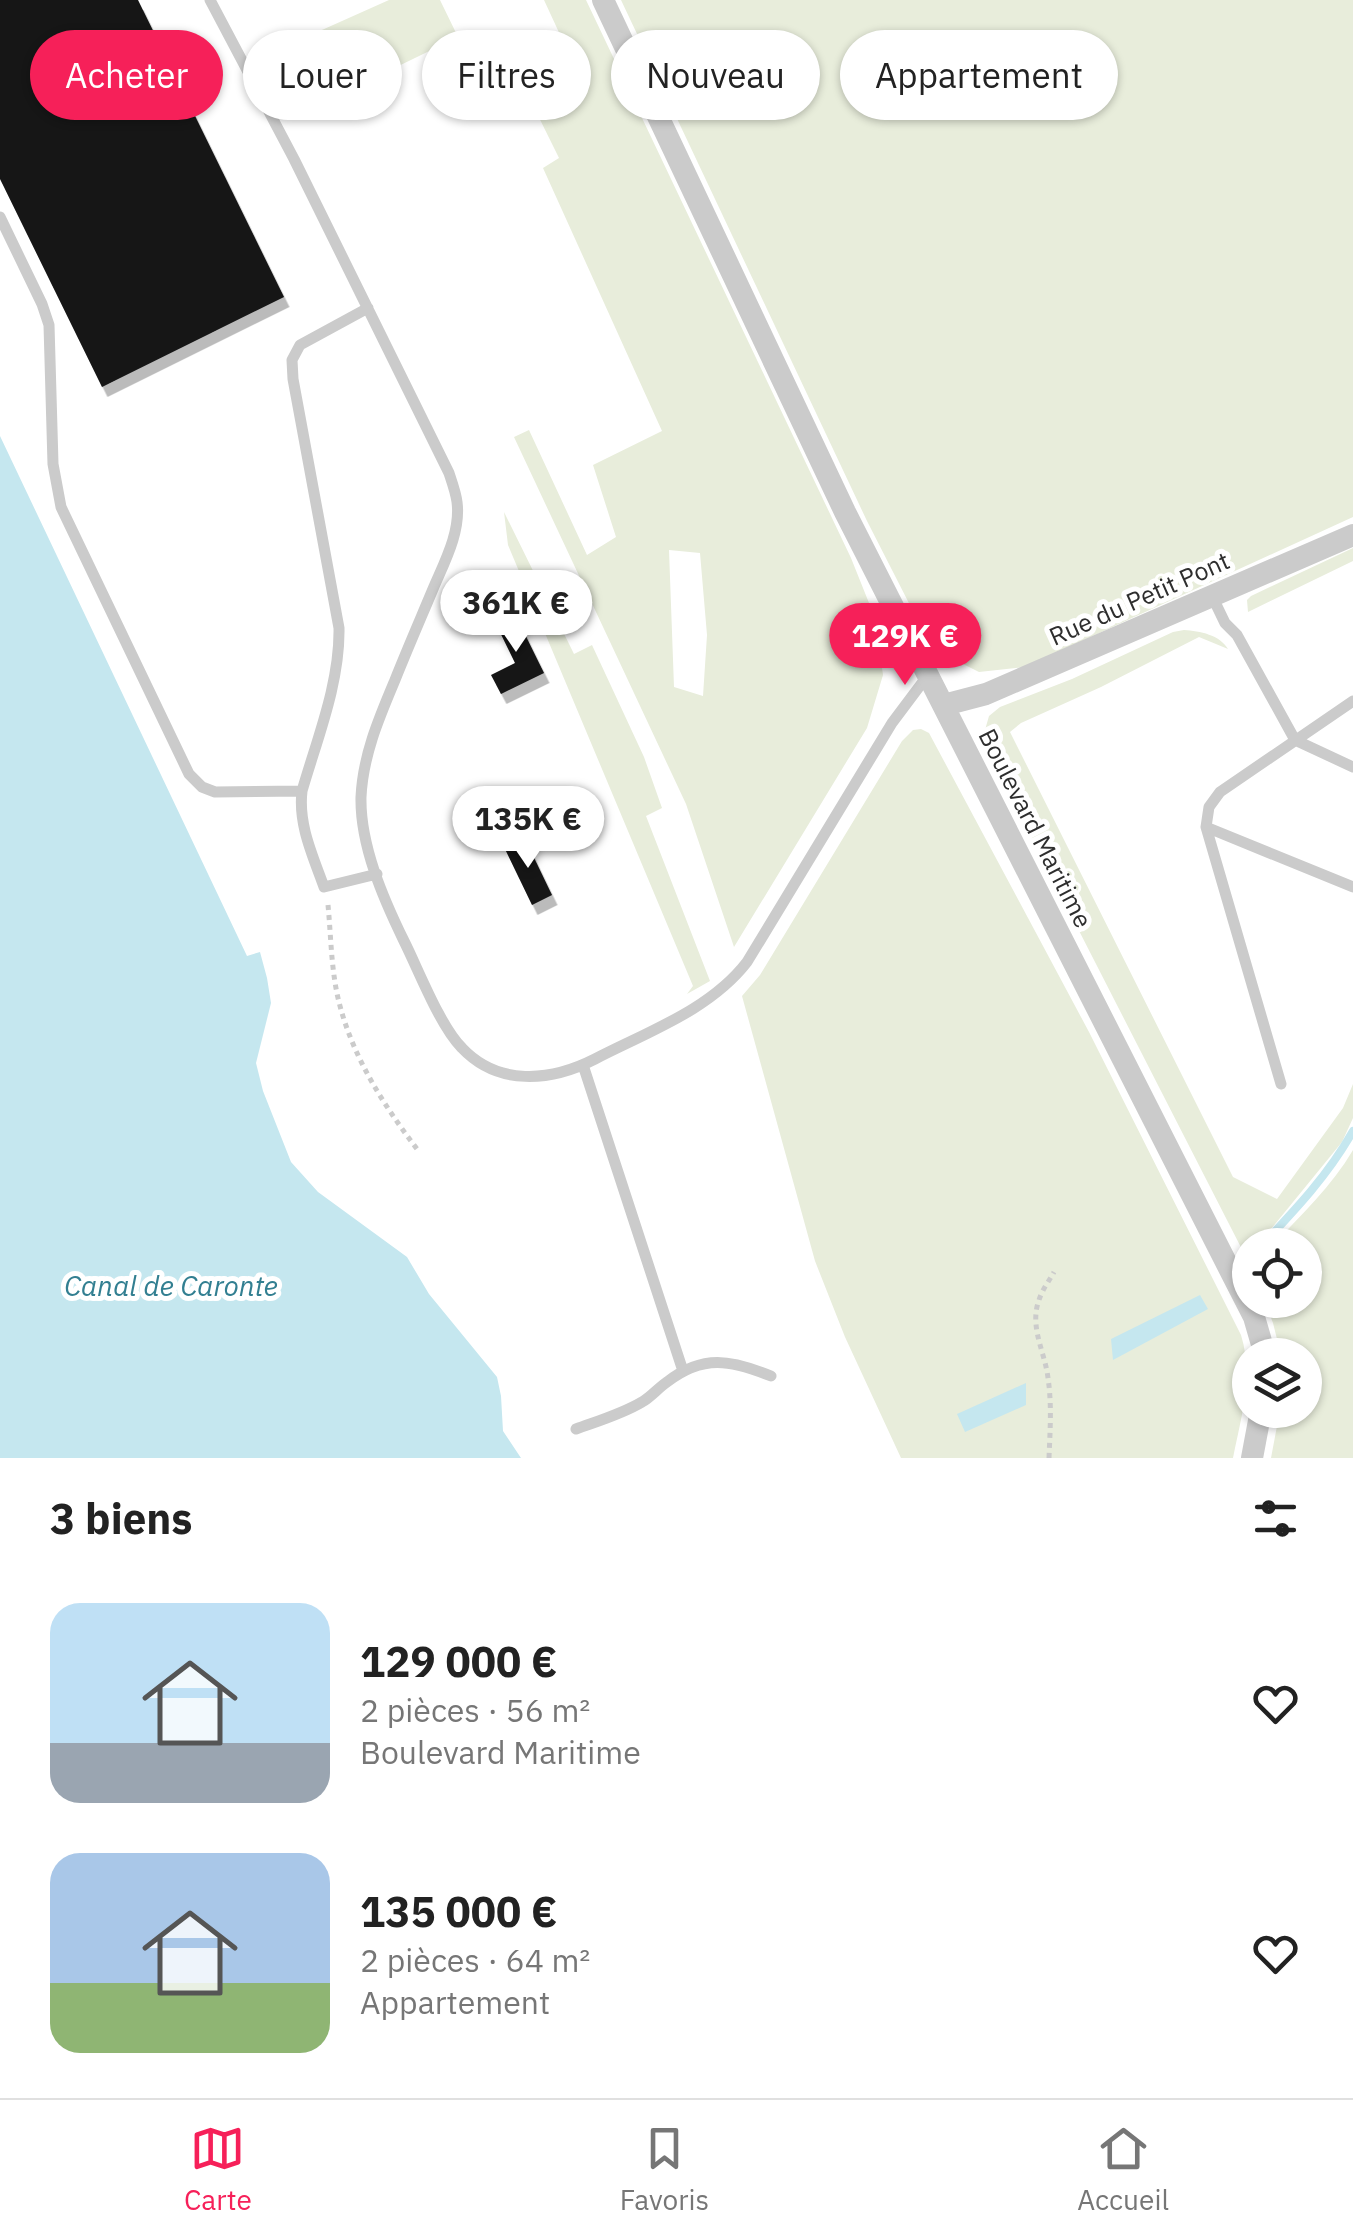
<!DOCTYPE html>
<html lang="fr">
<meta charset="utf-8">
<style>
body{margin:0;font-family:"IBM Plex Sans",sans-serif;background:#f2f2f2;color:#222;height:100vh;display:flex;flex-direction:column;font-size:38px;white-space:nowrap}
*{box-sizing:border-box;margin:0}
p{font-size:32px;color:#767676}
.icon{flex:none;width:55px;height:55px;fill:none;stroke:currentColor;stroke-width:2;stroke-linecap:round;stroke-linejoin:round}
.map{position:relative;height:1458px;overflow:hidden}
.drawer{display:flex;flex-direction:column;background:#fff;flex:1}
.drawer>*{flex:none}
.guide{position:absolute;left:30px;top:30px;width:1295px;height:90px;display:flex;gap:20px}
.buttons{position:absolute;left:1232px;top:1228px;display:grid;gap:20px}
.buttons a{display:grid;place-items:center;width:90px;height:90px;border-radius:50%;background:#fff;box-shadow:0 2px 8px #0004;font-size:50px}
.price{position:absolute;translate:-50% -85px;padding:0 22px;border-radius:35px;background:#fff;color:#222;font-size:32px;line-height:65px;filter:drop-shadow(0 2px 5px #0008)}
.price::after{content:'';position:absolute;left:50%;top:60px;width:30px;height:22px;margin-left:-15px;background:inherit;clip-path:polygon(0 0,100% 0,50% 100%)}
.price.current{background:#f62059;color:#fff}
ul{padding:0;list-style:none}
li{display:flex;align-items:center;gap:30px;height:250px;padding:0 50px}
li span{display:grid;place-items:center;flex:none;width:280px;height:200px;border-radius:30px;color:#555}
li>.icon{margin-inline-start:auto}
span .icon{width:120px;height:120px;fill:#fffc;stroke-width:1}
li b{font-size:42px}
h2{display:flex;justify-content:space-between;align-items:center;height:120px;padding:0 50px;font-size:42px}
.chip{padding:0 35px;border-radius:45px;background:#fff;box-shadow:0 2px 8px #0004;font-size:35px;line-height:90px}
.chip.current{background:#f62059;color:#fff}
.menu{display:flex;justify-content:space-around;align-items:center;height:140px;border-top:2px solid #e0e0e0;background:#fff;font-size:28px;color:#767676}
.menu a{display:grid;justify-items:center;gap:5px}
.menu .current{color:#f62059}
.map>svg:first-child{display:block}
</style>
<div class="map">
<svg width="1353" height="1458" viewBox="0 0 1353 1458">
<defs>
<filter id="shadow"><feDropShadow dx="5.5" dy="10" stdDeviation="0" flood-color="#0004"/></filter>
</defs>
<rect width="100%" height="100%" fill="#fff"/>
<path fill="#e8eddb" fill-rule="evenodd" d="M389,0H440L458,37L333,98L304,38Z
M544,0H586L851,558L875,618L883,675L867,728L734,947L686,804L514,437L529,430L587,555L616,537L593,465L662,431L543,168L559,158L512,63L562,39ZM669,550L700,553L707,635L703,696L674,687Z
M621,0H1353V517L1025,667L979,672L957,661L934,641L916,617L867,521Z
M504,512L574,654L592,645L644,757L662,808L646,816L710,981L687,994L693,986L508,545Z
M1353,548V561L1248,612L1247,600L1251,596Z
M1184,630C1200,631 1220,635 1228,649L1199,637L1101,687L1021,723L1010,732L1233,1177L1277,1199L1343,1108L1353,1084V1118L1342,1142L1258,1245H1250V1265L985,747V730L989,716L1000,707L1072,679L1173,632Z
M921,729L929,733L1089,1032L1241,1335C1254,1377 1241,1417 1233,1458H901L845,1337L815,1261L742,996L760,975L902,741L913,730Z
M1353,1150V1458H1271L1280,1410H1305V1355H1281L1273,1323L1264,1300H1305V1245H1273C1301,1215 1332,1186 1353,1150Z"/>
<path fill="#c5e7ef" d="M0,436L247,956L260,952L267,978L271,1003L256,1063L263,1091L291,1162L318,1192L407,1257L429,1294L497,1377L501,1396L503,1431L521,1458H0Z
M1200,1295L1208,1309L1113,1360L1111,1339Z
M1026,1383V1405L965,1432L957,1414Z"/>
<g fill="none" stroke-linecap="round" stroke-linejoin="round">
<path stroke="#c5e7ef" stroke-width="8" d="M1262,1245C1296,1209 1329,1174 1353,1131"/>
</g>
<path fill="#151515" filter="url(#shadow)" d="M0,0H138L284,297L102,387L0,179Z
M513,610L544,673L501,694L491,675L515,663L494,620Z
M524,837L552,895L532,905L504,847Z"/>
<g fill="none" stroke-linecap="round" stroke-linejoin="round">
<path stroke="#cbcbcb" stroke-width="5" stroke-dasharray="5 5" stroke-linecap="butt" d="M328,905C331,936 331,967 338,998C351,1054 382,1103 417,1149
M1049,1458C1050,1431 1052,1405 1048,1378C1045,1352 1029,1327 1039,1300C1042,1290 1049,1281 1054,1272"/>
<path stroke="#cbcbcb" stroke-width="11" d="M210,0L294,159L449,473C452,482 456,493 457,502C461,532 444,563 433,589C420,620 407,650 395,680C379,718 363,755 361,797C360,845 383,898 404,941C419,971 440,1026 462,1048C498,1086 550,1082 595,1059C647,1032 710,1010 747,962L892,723L928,675
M0,217L42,304L49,325L53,464L61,507L189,774L202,787L215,792L302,791
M368,308L300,345L292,360L293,379L339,628C340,683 317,739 302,791C298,825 313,856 324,887L377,874
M1212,596L1225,623L1237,635L1295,740L1353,767
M1206,827L1353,887
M583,1065L683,1371
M1281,1084L1206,827L1209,807L1220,792L1353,701
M576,1429C598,1421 622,1414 642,1402C651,1397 658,1388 667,1382C703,1354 731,1360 771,1376"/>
<path stroke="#cbcbcb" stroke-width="22" d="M603,0L845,512L1232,1274L1254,1317L1265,1355
M944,705L986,694L1353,535
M1252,1458L1261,1410"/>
</g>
<g text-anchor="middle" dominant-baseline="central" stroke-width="10" stroke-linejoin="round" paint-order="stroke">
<g font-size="25" fill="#2e2e2e" stroke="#fff">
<text transform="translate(1139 598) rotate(-24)">Rue du Petit Pont</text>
<text transform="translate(1036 828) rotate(63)">Boulevard Maritime</text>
</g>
<g font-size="28" font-style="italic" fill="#327f91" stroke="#fff">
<text x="171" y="1285">Canal de Caronte</text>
</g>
</g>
</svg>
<div class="buttons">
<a><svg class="icon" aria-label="locate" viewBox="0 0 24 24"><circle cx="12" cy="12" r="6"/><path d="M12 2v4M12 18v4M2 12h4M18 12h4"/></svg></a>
<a><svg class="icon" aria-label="layers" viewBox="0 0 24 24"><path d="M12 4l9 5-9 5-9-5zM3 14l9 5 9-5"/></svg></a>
</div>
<b class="price" style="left:516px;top:655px">361K €</b>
<b class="price current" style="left:905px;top:688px">129K €</b>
<b class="price" style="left:528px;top:871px">135K €</b>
<div class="guide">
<a class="chip current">Acheter</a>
<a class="chip">Louer</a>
<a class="chip">Filtres</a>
<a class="chip">Nouveau</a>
<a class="chip">Appartement</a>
</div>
</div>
<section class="drawer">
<h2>3 biens<svg class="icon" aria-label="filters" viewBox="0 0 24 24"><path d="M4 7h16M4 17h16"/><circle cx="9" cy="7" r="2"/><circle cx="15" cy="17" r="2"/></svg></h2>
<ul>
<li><span style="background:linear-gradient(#bfe0f5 70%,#9aa5b1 0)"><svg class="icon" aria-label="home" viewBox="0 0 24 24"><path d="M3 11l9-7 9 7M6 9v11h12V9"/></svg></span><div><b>129 000 €</b><p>2 pièces · 56 m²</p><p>Boulevard Maritime</p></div><svg class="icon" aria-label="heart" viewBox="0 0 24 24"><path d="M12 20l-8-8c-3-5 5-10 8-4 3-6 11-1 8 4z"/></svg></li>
<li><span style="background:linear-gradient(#a9c7e8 65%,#8fb573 0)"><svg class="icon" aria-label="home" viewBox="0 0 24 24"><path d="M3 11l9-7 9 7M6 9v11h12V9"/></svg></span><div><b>135 000 €</b><p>2 pièces · 64 m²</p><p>Appartement</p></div><svg class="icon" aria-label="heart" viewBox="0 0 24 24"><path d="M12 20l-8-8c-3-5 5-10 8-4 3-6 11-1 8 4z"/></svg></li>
</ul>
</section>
<nav class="menu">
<a class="current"><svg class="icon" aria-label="map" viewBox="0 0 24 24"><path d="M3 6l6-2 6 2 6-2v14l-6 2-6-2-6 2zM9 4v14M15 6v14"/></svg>Carte</a>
<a><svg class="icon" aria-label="saved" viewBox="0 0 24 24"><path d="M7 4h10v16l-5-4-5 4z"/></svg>Favoris</a>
<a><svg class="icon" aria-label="home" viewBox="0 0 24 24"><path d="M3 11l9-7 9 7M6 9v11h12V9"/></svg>Accueil</a>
</nav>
